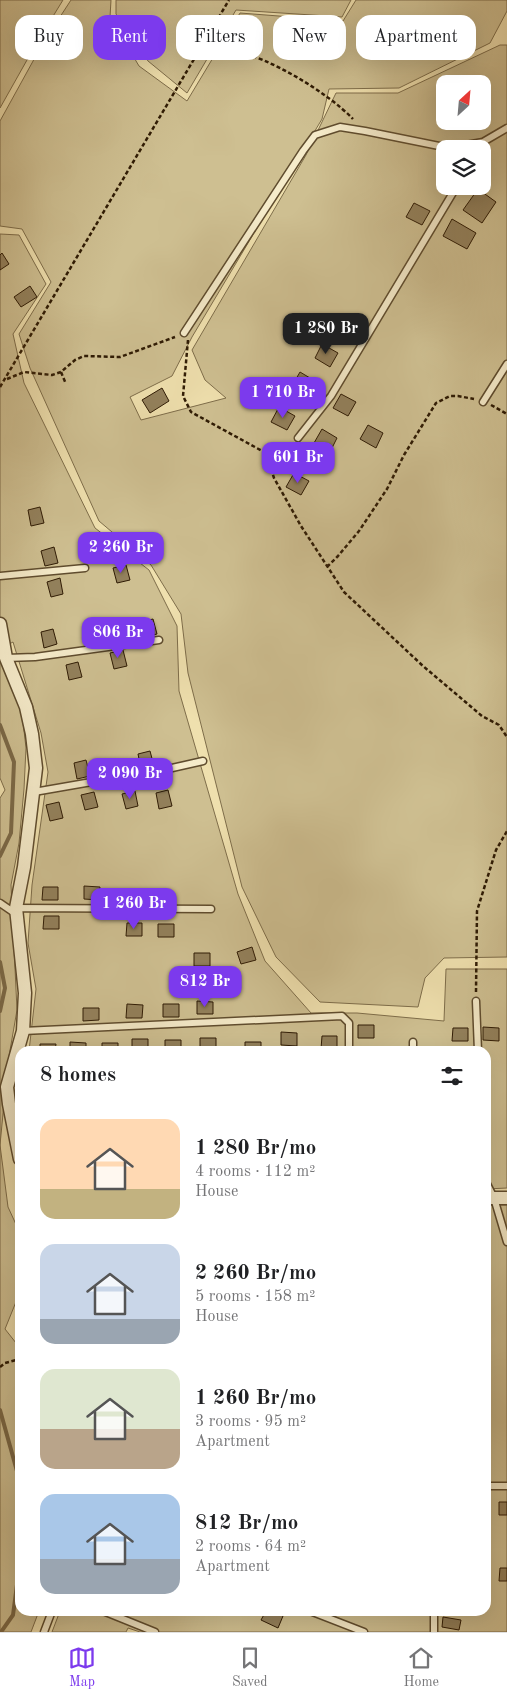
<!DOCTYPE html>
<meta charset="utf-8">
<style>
body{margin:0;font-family:"Old Standard TT",serif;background:#f6f6f6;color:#202124;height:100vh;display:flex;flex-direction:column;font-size:19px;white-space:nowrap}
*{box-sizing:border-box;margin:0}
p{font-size:16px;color:#757577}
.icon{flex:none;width:28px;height:28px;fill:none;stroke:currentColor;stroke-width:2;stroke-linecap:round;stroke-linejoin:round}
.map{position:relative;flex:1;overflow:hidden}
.sheet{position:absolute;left:15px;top:1046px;width:476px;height:570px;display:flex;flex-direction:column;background:#fff;border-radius:15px;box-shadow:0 5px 20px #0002}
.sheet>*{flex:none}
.top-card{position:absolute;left:15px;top:15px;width:478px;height:45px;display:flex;gap:10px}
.needle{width:32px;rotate:26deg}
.controls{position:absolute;left:436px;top:75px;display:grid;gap:10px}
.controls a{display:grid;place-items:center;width:55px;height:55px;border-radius:10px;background:#fff;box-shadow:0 5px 20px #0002;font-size:25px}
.price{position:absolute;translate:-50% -42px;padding:0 11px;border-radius:10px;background:#7c3aed;color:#fff;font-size:16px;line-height:32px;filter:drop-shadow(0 1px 2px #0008)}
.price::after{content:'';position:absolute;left:50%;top:30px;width:15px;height:11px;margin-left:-8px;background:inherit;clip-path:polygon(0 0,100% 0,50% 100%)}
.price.on{background:#222;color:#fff}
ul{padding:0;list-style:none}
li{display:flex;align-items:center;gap:15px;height:125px;padding:0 25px}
li span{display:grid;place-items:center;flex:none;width:140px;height:100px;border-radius:15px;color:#555}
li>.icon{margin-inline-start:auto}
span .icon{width:60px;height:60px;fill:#fffc;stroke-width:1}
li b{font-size:21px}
h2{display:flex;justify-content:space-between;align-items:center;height:60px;padding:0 25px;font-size:21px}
.pill{padding:0 18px;border-radius:15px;background:#fff;box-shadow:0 5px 20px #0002;font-size:18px;line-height:45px}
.pill.on{background:#7c3aed;color:#fff}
.dock{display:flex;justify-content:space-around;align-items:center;height:70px;border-top:1px solid #e0e0e0;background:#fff;font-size:14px;color:#757577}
.dock a{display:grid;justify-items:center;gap:2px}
.dock .on{color:#7c3aed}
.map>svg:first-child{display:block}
</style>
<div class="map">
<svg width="507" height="1632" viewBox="0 0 507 1632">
<rect width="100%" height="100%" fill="#efe0ae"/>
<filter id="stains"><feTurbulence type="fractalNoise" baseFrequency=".004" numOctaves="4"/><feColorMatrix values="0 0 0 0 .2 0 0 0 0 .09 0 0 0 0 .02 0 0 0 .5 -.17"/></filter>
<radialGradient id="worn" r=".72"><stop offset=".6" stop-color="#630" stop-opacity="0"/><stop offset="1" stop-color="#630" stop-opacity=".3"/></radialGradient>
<path fill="#cebf91" stroke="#7e6d4a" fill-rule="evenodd" d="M0,0H63L36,44L0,108Z
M71,0H111L110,17L139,66L187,101L240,13L343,21L356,0H507V11L490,43L399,88L329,89L322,119L192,337L172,376L130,397L141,420L226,398L205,380L192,350L306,155L336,93H398L500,45H507V957L444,958L425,978L418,1007L320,1002L276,957L242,887L188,673L181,614L151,565L99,521L30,368L19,334L51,282L22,229L0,226V121L43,43ZM445,84H482V121H445ZM445,149H482V186H445Z
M116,0H351L342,17L236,10L187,93L148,61L116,14Z
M0,234L19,235L46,284L13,334L24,383L95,528L149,570L177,626L179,691L238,894L265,961L311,1013H357L444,1021L446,969H507V1188L486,1189V1051H29L36,989L28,943L32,885L48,772L41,733L13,642L0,649Z
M0,649L22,713L26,748L24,789L19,843L11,885L17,1010L8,1062L0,1145L8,1207L20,1233V1292L5,1329L20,1348V1611H39L31,1632H0V798L5,790L0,778Z
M486,1205H507V1632H140L128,1628L126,1632H52L60,1611H486Z"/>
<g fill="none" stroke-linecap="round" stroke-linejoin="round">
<path stroke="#7b6947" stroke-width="4" d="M0,725L14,762L11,833L0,856
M0,962L5,988L0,1011
M0,1410L20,1482
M1,1632L13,1615L20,1562"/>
</g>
<path fill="#93815c" stroke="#2f1b04" d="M478,189L496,202L482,223L463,210Z
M414,203L430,211L422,225L406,217Z
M452,219L476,233L467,249L443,236Z
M2,253L9,264L0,270V255Z
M30,286L37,297L21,307L14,297Z
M322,344L338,353L330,367L315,358Z
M300,372L315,381L307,395L292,386Z
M162,388L169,401L150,413L142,400Z
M341,394L356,402L348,416L333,408Z
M279,407L295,416L287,430L271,422Z
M368,425L383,433L376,448L360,439Z
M322,429L337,438L330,452L314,443Z
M294,473L309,481L301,495L286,487Z
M40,507L44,523L31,526L28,510Z
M96,540L100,555L87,558L83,543Z
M54,547L58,563L45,566L41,551Z
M126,565L130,580L117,583L113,568Z
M60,578L63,594L51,597L47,582Z
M153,619L157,634L145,637L141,622Z
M53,629L57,644L44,648L41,632Z
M123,650L127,666L114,669L110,653Z
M78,662L82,677L69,680L66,665Z
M150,751L154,766L141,769L138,754Z
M86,760L90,776L77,779L74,763Z
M168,790L172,806L159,809L156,793Z
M135,791L138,806L126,809L122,794Z
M94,792L98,807L85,810L81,795Z
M59,802L63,818L50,821L46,805Z
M84,886L100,887L99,900L84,899Z
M43,887H58V900H42Z
M153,890H169V903H153Z
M44,916H59V929H43Z
M127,923H142V936H126Z
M158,924H174V937H158Z
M252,947L256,960L241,964L237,952Z
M194,953H210V966H194Z
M197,1001L213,1002V1014H197Z
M127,1004L143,1005L142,1018H126Z
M163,1004H179V1017H163Z
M83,1008H99V1020L83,1021Z
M358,1025H374V1038H358Z
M483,1027L499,1028V1041L483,1040Z
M453,1028H468V1041H452Z
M281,1032L297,1033V1046L281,1045Z
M322,1036H337V1049H321Z
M200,1038H216V1051H200Z
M132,1039H148V1051H132Z
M165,1040H181V1051H165Z
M70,1042L86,1043V1051H70Z
M245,1042H261V1051H245Z
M102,1043H118V1051H102Z
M40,1044H56L55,1051H40Z
M499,1502H507V1515H499Z
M500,1568H507V1581H499Z
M266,1611H274L283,1616L278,1628L261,1620Z
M443,1617L461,1620L459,1630L442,1627Z"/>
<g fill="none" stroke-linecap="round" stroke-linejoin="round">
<g stroke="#5f4c2e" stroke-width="9">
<path id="lane" d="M184,333L303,151L315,135L340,127L365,131L449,148L483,142L507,128
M483,402L507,364
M298,438L331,396L457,186
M0,576L85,568
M6,658L35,657L159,640
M34,792L172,768L203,761
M0,903L16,914
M16,908L211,909
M476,1001L478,1051
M23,1031L342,1016L349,1023V1051
M413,1051V1042
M486,1182L494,1198L507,1242
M486,1486H507
M103,1611L155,1632
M310,1611L364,1632
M44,1632L52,1611
M434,1632V1611"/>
</g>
<g stroke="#5f4c2e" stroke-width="15">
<path id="street" d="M0,624L6,658L26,707L32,734L36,768L24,867L16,908L25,993L23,1031L7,1087L9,1104L20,1159
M486,1198H507"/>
</g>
<path stroke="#2f1b04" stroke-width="2.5" stroke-dasharray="4 2.5" stroke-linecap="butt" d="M202,46C212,47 223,48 233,50C270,58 327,92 353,119
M188,340L183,396L191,412L264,452L274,463L280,466L286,462L295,445
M61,372L66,384
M7,379L24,372L52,375L61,372L75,360L84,356L120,357L175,337
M0,387L229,0
M491,405L507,414
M274,463L271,469L274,478L301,526L344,592L423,666L482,716L499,725L507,737
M327,567L338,556L359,531L387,489L404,455L436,403L450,396H458L474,399
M476,992L477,911L496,850L507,831
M0,1367L5,1363L20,1359"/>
<use href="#lane" stroke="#f5ebca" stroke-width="6"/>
<use href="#street" stroke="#f5ebca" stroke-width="12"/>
</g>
<rect width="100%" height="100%" filter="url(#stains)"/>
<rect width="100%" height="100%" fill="url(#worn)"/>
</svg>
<div class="controls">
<a><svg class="needle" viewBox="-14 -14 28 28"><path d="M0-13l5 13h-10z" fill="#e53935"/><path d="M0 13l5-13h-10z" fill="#757577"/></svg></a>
<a><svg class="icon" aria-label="layers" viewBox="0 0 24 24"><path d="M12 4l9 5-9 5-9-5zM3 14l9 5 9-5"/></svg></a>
</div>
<b class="price on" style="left:326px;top:355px">1 280 Br</b>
<b class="price" style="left:283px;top:419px">1 710 Br</b>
<b class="price" style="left:298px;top:484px">601 Br</b>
<b class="price" style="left:121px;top:574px">2 260 Br</b>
<b class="price" style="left:118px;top:659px">806 Br</b>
<b class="price" style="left:130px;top:800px">2 090 Br</b>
<b class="price" style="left:134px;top:930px">1 260 Br</b>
<b class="price" style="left:205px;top:1008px">812 Br</b>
<div class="top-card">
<a class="pill">Buy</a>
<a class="pill on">Rent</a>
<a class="pill">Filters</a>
<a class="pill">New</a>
<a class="pill">Apartment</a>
</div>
<section class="sheet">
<h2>8 homes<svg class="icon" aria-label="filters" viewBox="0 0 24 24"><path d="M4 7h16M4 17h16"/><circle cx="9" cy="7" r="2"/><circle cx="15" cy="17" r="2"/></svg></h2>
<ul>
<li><span style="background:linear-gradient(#ffd9b3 70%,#c2b280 0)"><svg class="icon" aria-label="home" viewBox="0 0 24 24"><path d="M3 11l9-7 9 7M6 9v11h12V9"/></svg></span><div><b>1 280 Br/mo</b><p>4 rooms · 112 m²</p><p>House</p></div></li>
<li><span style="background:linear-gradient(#c9d6e8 75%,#9aa5b1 0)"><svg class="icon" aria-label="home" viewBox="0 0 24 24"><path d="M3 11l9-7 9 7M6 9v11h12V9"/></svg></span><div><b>2 260 Br/mo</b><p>5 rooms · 158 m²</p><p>House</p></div></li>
<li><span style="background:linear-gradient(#dfe7d0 60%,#b9a48a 0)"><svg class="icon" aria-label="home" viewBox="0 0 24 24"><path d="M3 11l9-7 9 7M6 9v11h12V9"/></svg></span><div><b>1 260 Br/mo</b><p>3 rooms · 95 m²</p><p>Apartment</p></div></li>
<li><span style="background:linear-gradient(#a9c7e8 65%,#9aa5b1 0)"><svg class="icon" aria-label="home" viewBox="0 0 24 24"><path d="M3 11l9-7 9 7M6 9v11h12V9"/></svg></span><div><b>812 Br/mo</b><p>2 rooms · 64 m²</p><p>Apartment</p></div></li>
</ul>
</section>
</div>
<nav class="dock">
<a class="on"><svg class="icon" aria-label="map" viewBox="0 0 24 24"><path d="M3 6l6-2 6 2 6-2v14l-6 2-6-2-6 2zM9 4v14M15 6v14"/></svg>Map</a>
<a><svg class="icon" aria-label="saved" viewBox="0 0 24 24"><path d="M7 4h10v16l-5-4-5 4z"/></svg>Saved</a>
<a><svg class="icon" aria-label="home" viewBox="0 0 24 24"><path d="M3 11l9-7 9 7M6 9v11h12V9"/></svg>Home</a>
</nav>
